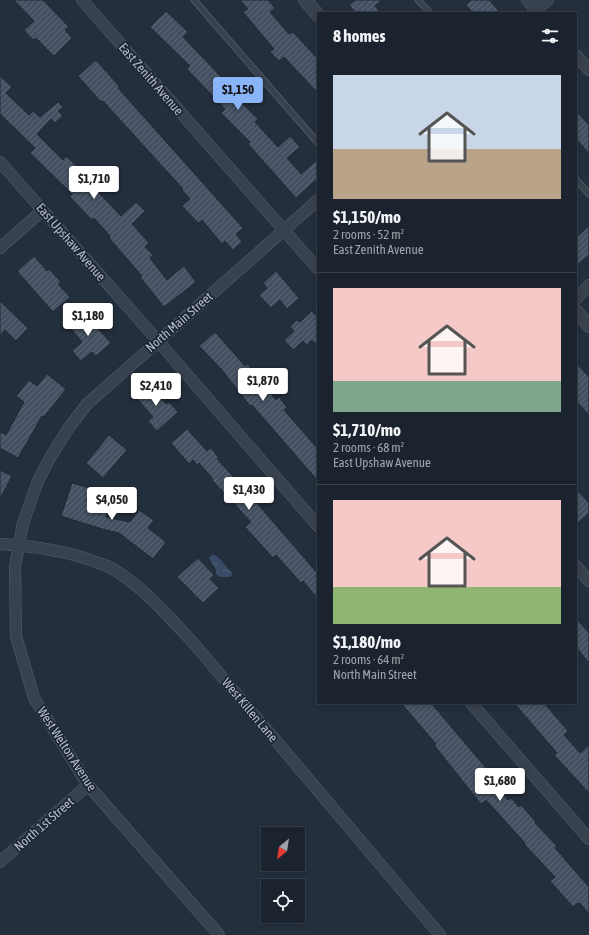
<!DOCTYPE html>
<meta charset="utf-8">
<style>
body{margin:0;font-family:"Asap Condensed",sans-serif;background:#282f3a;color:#f1f3f6;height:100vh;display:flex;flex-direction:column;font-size:15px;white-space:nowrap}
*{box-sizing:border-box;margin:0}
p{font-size:13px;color:#a0a4aa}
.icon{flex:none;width:22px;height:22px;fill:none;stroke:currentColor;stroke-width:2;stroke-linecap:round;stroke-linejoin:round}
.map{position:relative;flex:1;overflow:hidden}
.details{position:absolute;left:317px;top:12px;width:260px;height:692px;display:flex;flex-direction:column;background:#1b232e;border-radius:0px;box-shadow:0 2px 6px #0003,0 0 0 1px #39404a}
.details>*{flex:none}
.needle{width:26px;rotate:210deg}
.buttons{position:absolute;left:261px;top:827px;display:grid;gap:8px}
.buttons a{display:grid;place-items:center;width:44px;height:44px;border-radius:0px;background:#1b232e;box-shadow:0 2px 6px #0003,0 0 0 1px #39404a;font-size:20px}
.price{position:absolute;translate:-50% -34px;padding:0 9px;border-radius:4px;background:#fff;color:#222;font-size:13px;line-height:26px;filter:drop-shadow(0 1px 2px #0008)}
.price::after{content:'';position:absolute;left:50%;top:24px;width:12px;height:9px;margin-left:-6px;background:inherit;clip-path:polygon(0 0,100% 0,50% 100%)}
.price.on{background:#8ab4f8;color:#111}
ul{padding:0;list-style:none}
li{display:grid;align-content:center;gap:8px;height:212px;padding:0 16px}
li+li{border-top:1px solid #39404a}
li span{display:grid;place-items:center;height:124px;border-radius:0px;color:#555}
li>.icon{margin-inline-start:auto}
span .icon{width:72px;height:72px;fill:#fffc;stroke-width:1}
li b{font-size:17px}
h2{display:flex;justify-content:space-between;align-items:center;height:48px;padding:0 16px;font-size:17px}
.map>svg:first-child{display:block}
</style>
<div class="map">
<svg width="589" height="935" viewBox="0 0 589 935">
<defs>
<pattern id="water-ripples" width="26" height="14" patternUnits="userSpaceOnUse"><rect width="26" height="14" fill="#394c67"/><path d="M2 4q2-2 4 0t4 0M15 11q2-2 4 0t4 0" fill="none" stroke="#53647b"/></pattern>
<pattern id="building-hatch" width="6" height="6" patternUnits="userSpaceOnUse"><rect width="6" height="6" fill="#455162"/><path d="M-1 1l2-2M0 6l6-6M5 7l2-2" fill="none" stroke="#5d6877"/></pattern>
</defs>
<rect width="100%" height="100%" fill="#242f3e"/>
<path fill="url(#water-ripples)" d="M212,555L217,556L233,574L230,577H220L216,574V570L209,558Z"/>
<path fill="url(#building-hatch)" stroke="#1f2835" d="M14,0H43L69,27L65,30L72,38L54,56L36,38L33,40L24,30L34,21Z
M240,0H268L275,8L270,12L289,34L293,32L318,59V93L284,57L279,61L270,52L274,49L243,12L248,9Z
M355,0H382L375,6L381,13H356L349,5Z
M471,0H489L501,13H473L466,5Z
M166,11L188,32L183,37L224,80L221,83L258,119L255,122L278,147L290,136L300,147L287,158L301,174L318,159V178L296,198L248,144L250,142L221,113L225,109L187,69L190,66L150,27Z
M96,60L119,86L118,88L243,228L236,234L242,242L233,250L225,241L222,244L202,220L198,223L182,206L190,199L182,190L183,189L103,101L101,102L78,76Z
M0,76L12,87L6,93L29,115L33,111L40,117L58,102L63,107L58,111L63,116L55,123L51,119L37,134L63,160L66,156L80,169L78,171L121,216L136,202L145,211L132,224L149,243L145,247L153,255L150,258L167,280L184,266L196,282L164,307L140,277L142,276L109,238L110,236L94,218L92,220L69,196L72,194L30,153L35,148L0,114Z
M576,111L589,125V153L576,139Z
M589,226V255L576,266V238Z
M34,256L47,271L49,269L61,282L58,284L70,297L53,312L17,271Z
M276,271L299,298L287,309L280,300L271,308L259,295L267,288L263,283Z
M0,301L28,328L16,341L5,330L0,336Z
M85,310L94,321L93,323L111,343L96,356L92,352L81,361L72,351L82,342L68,325Z
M312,311L318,318V346L312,340L307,345L303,341L293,350L284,340L294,331L290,327L297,320L300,322Z
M215,332L245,366L248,364L276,400L279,397L287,407L284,410L318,449V481L252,405L250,406L223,371L199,346Z
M576,363L589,377V415L576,401Z
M47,374L66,389L44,417L42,416L18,458L0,448V432L6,435L24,402L16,396L29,380L37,386Z
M148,383L166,404L169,402L178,412L157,431L148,421L153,417L134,395Z
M187,429L207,451L211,448L219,458L217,459L256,501V502L318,574V599L303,581L301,583L276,555L273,558L245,527L251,522L212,480L213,479L199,463L197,465L193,460L189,464L171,443Z
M109,435L127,450L103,478L86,463Z
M0,470L12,476L0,499Z
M72,483L90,488L86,501L109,508L106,517L130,522L139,510L154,520L148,528L166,542L153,559L119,533L102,529L61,516Z
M576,489L589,503V513L576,525Z
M198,558L214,575L210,579L219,588L203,603L177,577Z
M576,618L589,633V663L576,647Z
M401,703H431L492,775L489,778L508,800L511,798L519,807L521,805L536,822L535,823L557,846L555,848L589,887V914L580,903L579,904L578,903L573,907L550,881L555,877L524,844L525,843L486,800L481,804L434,745L436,744Z
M514,703H544L568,731L564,735L580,753L589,745V793L554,755L557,753Z"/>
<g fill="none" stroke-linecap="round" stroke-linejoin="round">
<g stroke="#565f6c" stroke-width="7">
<path id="service" d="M194,0L318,143
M418,0L430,13
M576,179L589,194"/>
</g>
<g stroke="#565f6c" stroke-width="12">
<path id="minor" d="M82,0L318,269
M527,0L539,13
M533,13L548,0
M576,55L589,70
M0,162L158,341L318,526
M0,248L43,210
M576,299L589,285
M0,544C33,546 65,550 96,562C102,564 108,566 113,569C146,589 170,618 196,646L440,935
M576,566L589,581
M471,703L589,839
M0,862L88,785
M219,935L88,785L34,698L16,636L15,567L23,523L38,481L51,456L70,426L87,404L318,200"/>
</g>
<g stroke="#565f6c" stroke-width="14">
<path id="tertiary" d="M305,0L318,15
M576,311L589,326"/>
</g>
<use href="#service" stroke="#38414e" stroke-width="5.5"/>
<use href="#minor" stroke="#38414e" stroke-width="11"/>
<use href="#tertiary" stroke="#38414e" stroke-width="13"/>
</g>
<g text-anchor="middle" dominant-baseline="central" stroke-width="3.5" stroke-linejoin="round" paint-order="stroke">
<g font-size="13" fill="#b4bcc9" stroke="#1d2633">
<text transform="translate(151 79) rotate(49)">East Zenith Avenue</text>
<text transform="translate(71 242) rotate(49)">East Upshaw Avenue</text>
<text transform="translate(179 322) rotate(-41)">North Main Street</text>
<text transform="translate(250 710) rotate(50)">West Killen Lane</text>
<text transform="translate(67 749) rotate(57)">West Welton Avenue</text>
<text transform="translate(44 824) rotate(-41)">North 1st Street</text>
</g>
</g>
</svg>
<div class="buttons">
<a><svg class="needle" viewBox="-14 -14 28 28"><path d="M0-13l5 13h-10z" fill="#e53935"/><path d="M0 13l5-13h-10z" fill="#a0a4aa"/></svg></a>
<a><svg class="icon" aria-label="locate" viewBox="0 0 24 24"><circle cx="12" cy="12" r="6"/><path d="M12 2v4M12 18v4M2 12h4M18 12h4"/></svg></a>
</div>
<b class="price on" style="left:238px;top:111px">$1,150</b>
<b class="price" style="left:94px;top:200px">$1,710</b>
<b class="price" style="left:88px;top:337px">$1,180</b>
<b class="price" style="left:263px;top:402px">$1,870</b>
<b class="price" style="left:156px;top:407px">$2,410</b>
<b class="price" style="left:249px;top:511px">$1,430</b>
<b class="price" style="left:112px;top:521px">$4,050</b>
<b class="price" style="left:500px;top:802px">$1,680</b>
<section class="details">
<h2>8 homes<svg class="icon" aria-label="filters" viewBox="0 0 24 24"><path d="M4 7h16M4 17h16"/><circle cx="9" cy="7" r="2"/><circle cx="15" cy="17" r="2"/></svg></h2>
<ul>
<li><span style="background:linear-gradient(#c9d6e8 60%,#b9a48a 0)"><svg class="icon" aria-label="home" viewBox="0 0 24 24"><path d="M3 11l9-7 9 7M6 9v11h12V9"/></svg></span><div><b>$1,150/mo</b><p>2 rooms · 52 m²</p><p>East Zenith Avenue</p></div></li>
<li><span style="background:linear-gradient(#f6c9c9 75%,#7fa58c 0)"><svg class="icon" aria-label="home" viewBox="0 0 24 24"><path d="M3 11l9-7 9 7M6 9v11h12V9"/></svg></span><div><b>$1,710/mo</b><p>2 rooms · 68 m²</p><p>East Upshaw Avenue</p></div></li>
<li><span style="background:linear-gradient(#f6c9c9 70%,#8fb573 0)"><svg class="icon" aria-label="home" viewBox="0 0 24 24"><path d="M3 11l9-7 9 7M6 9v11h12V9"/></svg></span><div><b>$1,180/mo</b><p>2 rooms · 64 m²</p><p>North Main Street</p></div></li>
</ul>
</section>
</div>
